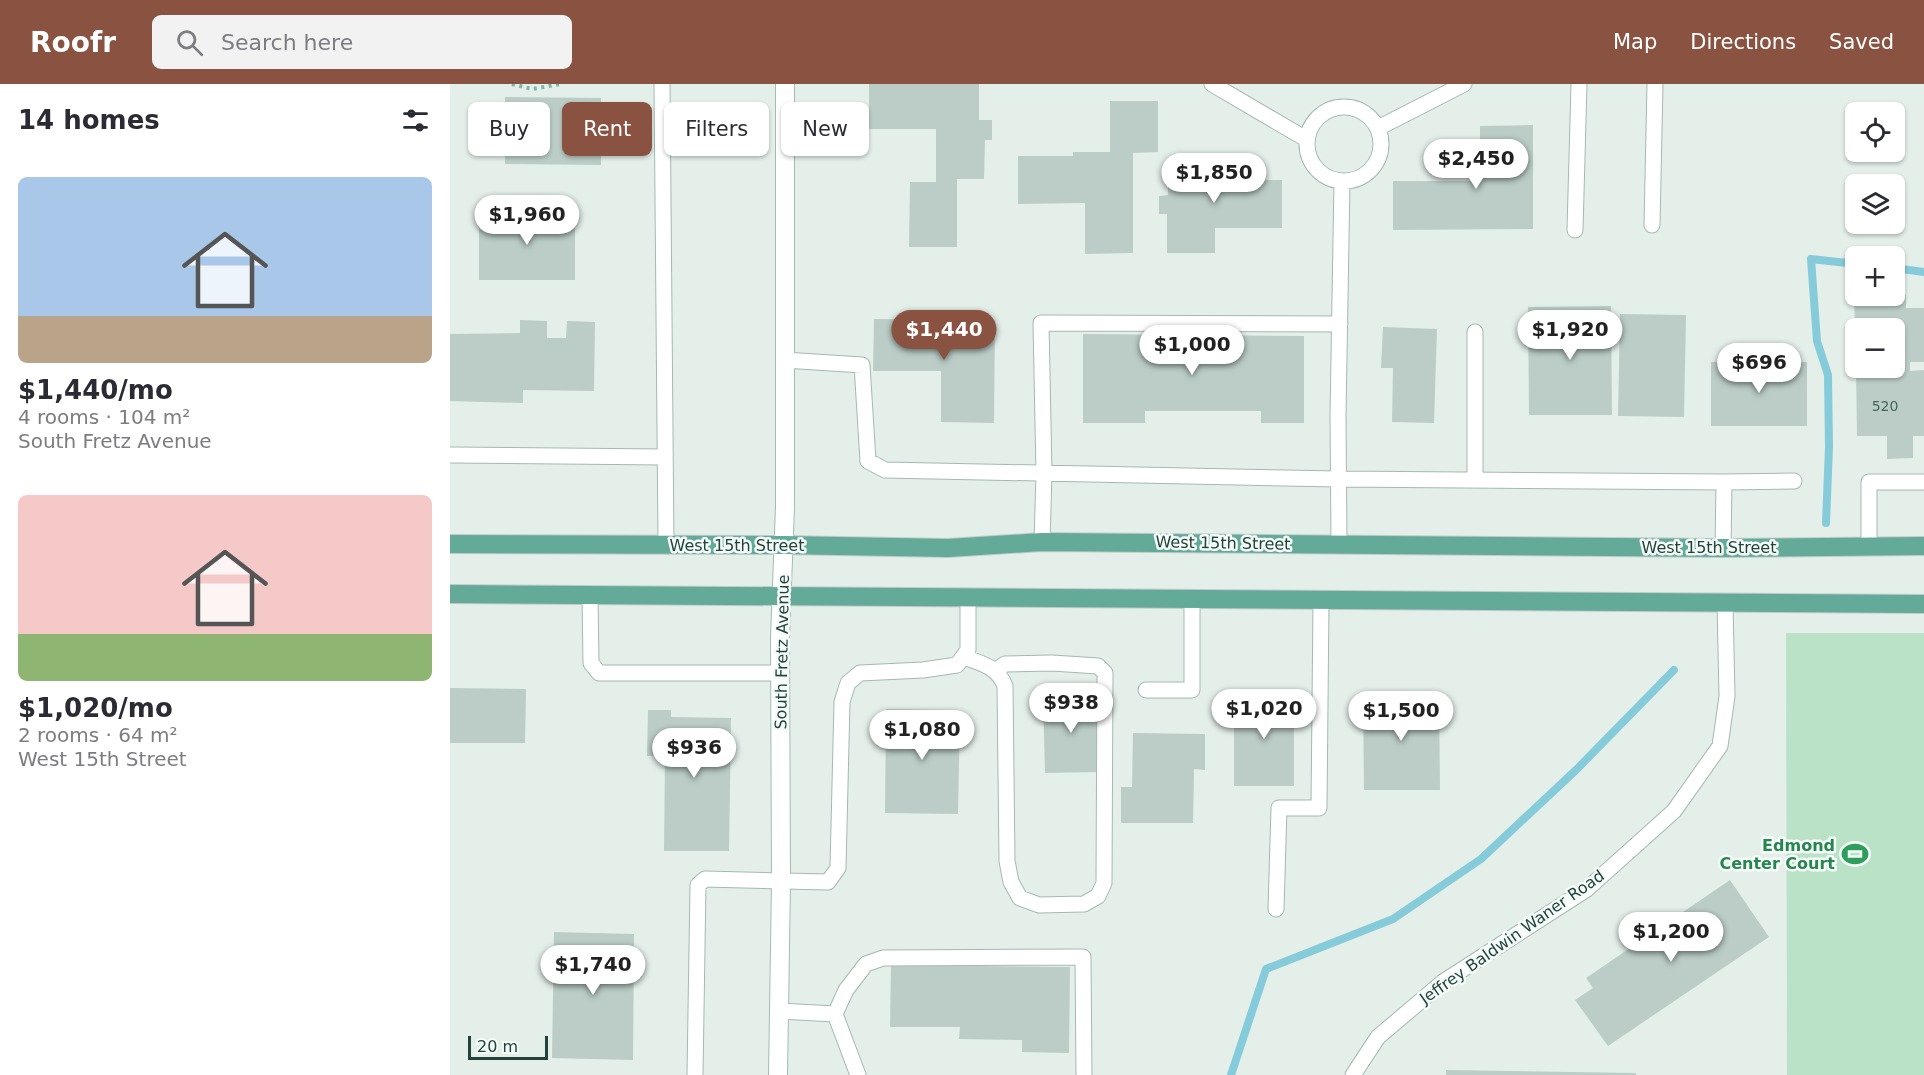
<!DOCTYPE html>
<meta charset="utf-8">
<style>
body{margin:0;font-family:"DejaVu Sans",sans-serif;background:#f2f2f3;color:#2b2b33;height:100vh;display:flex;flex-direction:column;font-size:22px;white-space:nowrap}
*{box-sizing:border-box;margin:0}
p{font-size:20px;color:#7c7c81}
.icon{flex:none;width:33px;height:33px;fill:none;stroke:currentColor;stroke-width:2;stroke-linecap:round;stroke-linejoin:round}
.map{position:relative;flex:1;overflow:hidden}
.panel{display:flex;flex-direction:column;background:#fff;width:450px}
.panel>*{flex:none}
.top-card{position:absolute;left:18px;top:18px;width:570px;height:54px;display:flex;gap:12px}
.buttons{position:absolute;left:1395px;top:18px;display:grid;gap:12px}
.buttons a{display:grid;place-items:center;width:60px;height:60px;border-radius:9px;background:#fff;box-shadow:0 2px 4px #0004;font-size:30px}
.scale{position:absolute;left:18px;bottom:15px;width:80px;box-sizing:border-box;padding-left:6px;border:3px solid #21433b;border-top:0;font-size:16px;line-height:21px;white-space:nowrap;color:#21433b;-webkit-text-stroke:4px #f5fbf8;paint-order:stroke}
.price{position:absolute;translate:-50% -51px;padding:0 14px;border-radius:21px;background:#fff;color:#222;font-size:20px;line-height:39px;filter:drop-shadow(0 2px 3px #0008)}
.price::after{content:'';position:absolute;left:50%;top:36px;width:18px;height:14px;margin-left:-9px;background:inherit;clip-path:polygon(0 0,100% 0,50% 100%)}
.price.selected{background:#8a5241;color:#fff}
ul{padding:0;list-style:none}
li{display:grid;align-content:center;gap:12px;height:318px;padding:0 18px}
li span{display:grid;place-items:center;height:186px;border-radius:9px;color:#555}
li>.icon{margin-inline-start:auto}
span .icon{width:108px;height:108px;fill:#fffc;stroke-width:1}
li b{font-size:26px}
h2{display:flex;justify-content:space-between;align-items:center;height:72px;padding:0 18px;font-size:26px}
.chip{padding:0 21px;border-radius:9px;background:#fff;box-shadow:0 2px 4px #0004;font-size:21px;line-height:54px}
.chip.selected{background:#8a5241;color:#fff}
header{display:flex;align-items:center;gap:36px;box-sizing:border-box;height:84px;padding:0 30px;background:#8a5241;color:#fff}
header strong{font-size:28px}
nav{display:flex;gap:33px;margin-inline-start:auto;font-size:21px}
.search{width:420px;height:54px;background:#f2f2f3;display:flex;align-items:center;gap:15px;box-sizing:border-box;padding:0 21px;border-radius:9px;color:#7c7c81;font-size:22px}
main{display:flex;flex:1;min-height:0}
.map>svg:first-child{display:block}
</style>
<header>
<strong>Roofr</strong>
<div class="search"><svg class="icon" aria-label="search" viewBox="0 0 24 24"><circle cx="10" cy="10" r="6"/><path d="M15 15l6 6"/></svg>Search here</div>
<nav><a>Map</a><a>Directions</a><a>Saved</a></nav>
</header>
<main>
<section class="panel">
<h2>14 homes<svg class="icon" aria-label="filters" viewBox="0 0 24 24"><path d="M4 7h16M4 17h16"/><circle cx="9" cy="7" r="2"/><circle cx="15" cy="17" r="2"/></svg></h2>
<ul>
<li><span style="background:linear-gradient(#a9c7e8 75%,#b9a48a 0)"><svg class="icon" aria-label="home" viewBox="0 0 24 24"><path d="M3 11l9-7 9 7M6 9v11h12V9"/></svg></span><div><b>$1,440/mo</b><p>4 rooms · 104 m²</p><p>South Fretz Avenue</p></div></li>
<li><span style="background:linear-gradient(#f6c9c9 75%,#8fb573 0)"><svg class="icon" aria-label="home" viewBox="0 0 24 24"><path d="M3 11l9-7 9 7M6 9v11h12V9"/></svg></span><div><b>$1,020/mo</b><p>2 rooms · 64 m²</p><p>West 15th Street</p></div></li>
</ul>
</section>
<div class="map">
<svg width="1474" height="991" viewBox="0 0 1474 991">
<rect width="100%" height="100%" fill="#e4efea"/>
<path fill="#bae2c6" d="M1336,549H1474V991H1337Z"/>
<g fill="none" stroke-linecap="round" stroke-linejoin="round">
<path stroke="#86cbda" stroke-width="8" d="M1444,184L1474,188
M1376,439L1379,363L1378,291L1367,257L1361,175L1406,180
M781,991L816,885L943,835L1031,775L1126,686L1224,586"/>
</g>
<path fill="#bbcdc6" d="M419,0H529V36H542V56H535L534,95H507V163H459L460,98H486V45H419Z
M55,13L151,14V81L55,80Z
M660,17H708V68L683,69V169L635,170V119L568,120V72H623V68H660Z
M1083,41V145L943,146V97H1030V42Z
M772,72V96H832V144H765V169H717V130H709V112L718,111V73Z
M29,129H125V196H29Z
M1456,211V224H1474V278H1460V287L1474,286V352H1463V374L1437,375V352H1407L1406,284H1444V244H1405L1404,212Z
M1161,222L1162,331H1079L1078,223Z
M1170,230L1236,231L1234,333L1168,332Z
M424,235L545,236L544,339L491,338V287H423Z
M70,236L97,237V254H116L117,237L145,238L144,307L73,306V319L0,317V250L70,249Z
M933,243L987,245L984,339L942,338L943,284H931Z
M633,250L854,252V339H811V327H695V339H633Z
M1261,278H1357V342H1261Z
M0,604L76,605L75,659H0Z
M784,609H844V702H784Z
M913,610H989L990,706H914Z
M647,611L648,688L595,689L593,612Z
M436,625L510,626L508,730L435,729Z
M198,626H221V633L281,634L279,767H214L215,672H197Z
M683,649L755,650V686L744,685L743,739H671V703H682Z
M1280,796L1319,853L1158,962L1125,916L1143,904L1136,894Z
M104,848L184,850L183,976L102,974Z
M441,881L620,883L619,969L572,968V956L509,955L510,943H440Z
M996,986L1186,989V991H996Z"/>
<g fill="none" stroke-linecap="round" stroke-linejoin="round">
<g stroke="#a6b8b2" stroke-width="17">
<path id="lane" d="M212,0L216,462
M762,0L856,55
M857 60a37 37 0 1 1 74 0a37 37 0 1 1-74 0Z
M928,44L1014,0
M1202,141L1205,0
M1125,146L1129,0
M334,276L412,281L418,377L435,386L889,395L1274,398L1273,464
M0,371L215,373
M1025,396V248
M1274,398L1344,397
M592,458L594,390L591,239L890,240
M889,460L888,332L892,97
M1419,463V398H1474
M140,511L141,579L149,589H330
M513,573C531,579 548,583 555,602L557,777L561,798L570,814L589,821L634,820L648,812L654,799L655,589L648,582L602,579L555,580L545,587
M696,606H742V516
M826,825L829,724H869L871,517
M329,927L385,930L396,906L416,880L433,874L633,873L634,991
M385,930L408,991
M245,991L248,801L255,795L378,798L388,784L392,618L398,599L410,589L473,586L507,581L518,566V515
M903,991L928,953L993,898L1137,805L1224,727L1270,662L1277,612L1275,520"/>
</g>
<g stroke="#a1bcb3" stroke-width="20">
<path id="secondary" d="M328,991L331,798L330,554L335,423V0"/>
</g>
<g stroke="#c1cac8" stroke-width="20">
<path id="primary" d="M0,460L334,461L498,464L592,458L1273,464L1474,462
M0,510L1474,520"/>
</g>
<path stroke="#80b6a7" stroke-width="4" stroke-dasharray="3 4.5" stroke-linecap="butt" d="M62,0L82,5L111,0"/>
<use href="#lane" stroke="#fff" stroke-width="15"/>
<use href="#secondary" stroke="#fff" stroke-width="18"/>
<use href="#primary" stroke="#63aa99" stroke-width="18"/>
</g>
<defs>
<g id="stadium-bare" transform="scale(2.07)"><path d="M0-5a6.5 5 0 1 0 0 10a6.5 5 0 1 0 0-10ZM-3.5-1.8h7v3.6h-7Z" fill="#2e9e5b" stroke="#f5fbf8" stroke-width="2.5" paint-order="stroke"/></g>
</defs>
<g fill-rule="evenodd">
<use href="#stadium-bare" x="1405" y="770"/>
</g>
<g text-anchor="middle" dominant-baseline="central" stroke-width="5" stroke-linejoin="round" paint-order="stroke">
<g font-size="14" fill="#48665e">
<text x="1435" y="322">520</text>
</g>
<g font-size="16" fill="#21433b" stroke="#f5fbf8">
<text transform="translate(773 459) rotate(1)">West 15th Street</text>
<text x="287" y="461">West 15th Street</text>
<text x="1259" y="463">West 15th Street</text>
<text transform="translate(332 568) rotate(-89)">South Fretz Avenue</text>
<text transform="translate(1062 853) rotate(-35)">Jeffrey Baldwin Waner Road</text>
</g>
<g font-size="16" font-weight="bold" fill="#27864d" stroke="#f5fbf8" text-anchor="end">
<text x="1385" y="761">Edmond<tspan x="1385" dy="18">Center Court</tspan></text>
</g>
</g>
</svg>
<div class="buttons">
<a><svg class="icon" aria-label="locate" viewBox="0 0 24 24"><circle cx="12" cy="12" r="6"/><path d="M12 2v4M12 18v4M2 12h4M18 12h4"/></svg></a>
<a><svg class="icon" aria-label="layers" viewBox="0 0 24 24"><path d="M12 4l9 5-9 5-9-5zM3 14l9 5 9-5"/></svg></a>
<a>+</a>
<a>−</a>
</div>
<div class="scale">20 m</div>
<b class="price" style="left:1026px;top:106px">$2,450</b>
<b class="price" style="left:764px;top:120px">$1,850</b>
<b class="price" style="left:77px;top:162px">$1,960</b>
<b class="price selected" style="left:494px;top:277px">$1,440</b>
<b class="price" style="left:1120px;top:277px">$1,920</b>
<b class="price" style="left:742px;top:292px">$1,000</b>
<b class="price" style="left:1309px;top:310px">$696</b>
<b class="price" style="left:621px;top:650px">$938</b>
<b class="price" style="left:814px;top:656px">$1,020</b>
<b class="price" style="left:951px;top:658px">$1,500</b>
<b class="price" style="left:472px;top:677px">$1,080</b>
<b class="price" style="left:244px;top:695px">$936</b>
<b class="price" style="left:1221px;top:879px">$1,200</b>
<b class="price" style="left:143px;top:912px">$1,740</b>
<div class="top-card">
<a class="chip">Buy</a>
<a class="chip selected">Rent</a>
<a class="chip">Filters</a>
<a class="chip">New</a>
</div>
</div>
</main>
